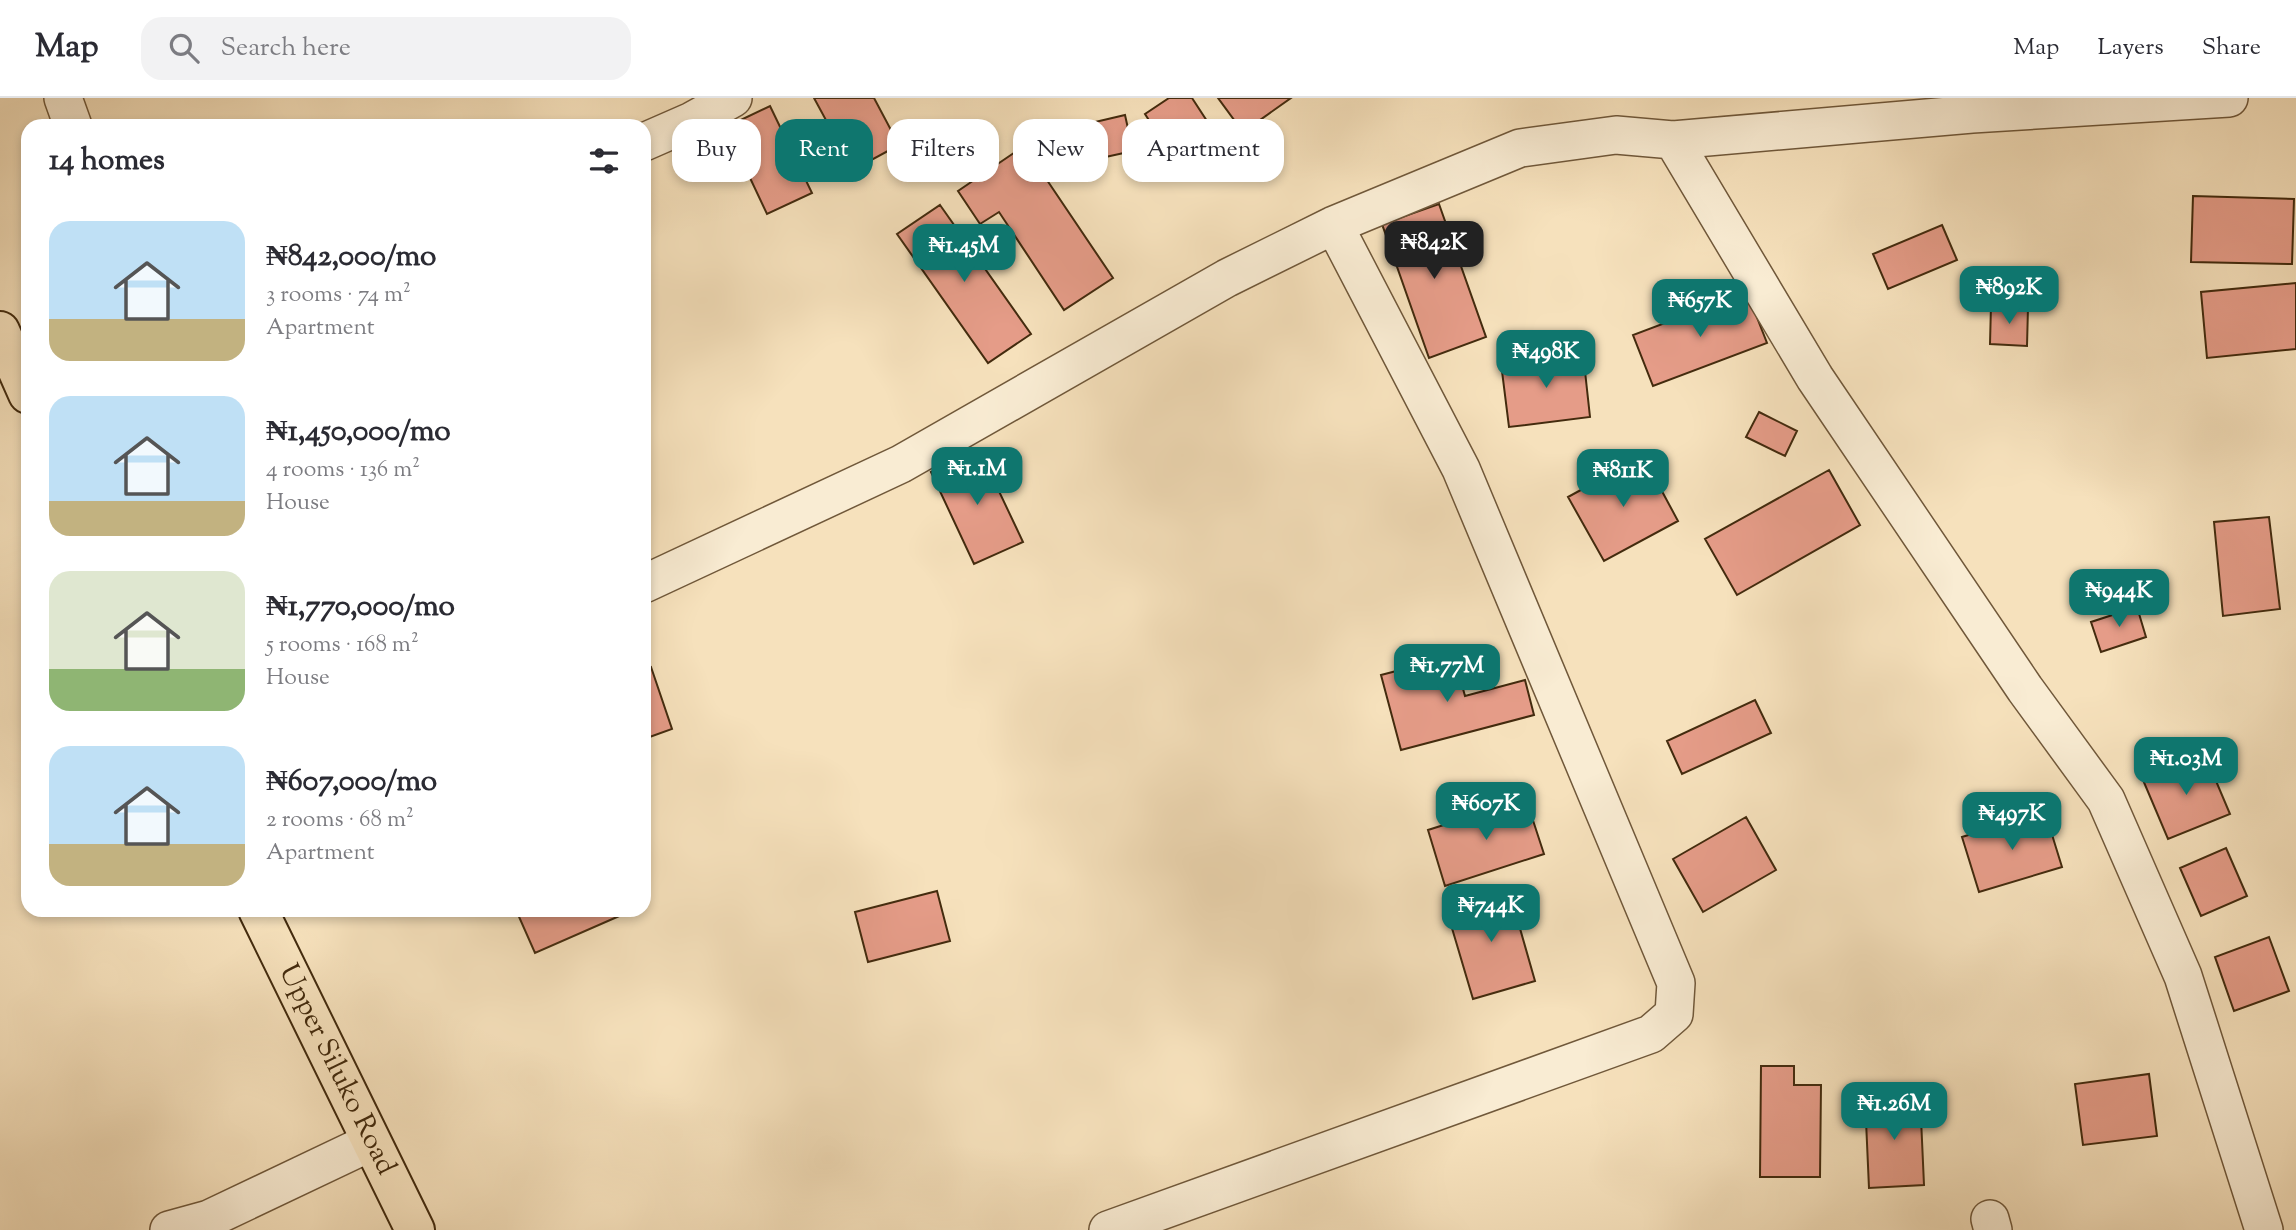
<!DOCTYPE html>
<meta charset="utf-8">
<style>
body{margin:0;font-family:"Sorts Mill Goudy",serif;background:#f2f2f3;color:#2b2b33;height:100vh;display:flex;flex-direction:column;font-size:26px;white-space:nowrap}
*{box-sizing:border-box;margin:0}
p{font-size:23px;color:#7c7c81}
.icon{flex:none;width:38px;height:38px;fill:none;stroke:currentColor;stroke-width:2;stroke-linecap:round;stroke-linejoin:round}
.map{position:relative;flex:1;overflow:hidden}
.drawer{position:absolute;left:21px;top:21px;width:630px;height:798px;display:flex;flex-direction:column;background:#fff;border-radius:21px;box-shadow:0 4px 10px #0003}
.drawer>*{flex:none}
.guide{position:absolute;left:672px;top:21px;width:665px;height:63px;display:flex;gap:14px}
.price{position:absolute;translate:-50% -60px;padding:0 16px;border-radius:14px;background:#0f766e;color:#fff;font-size:23px;line-height:46px;filter:drop-shadow(0 2px 4px #0008)}
.price::after{content:'';position:absolute;left:50%;top:42px;width:21px;height:16px;margin-left:-10px;background:inherit;clip-path:polygon(0 0,100% 0,50% 100%)}
.price.active{background:#222;color:#fff}
ul{padding:0;list-style:none}
li{display:flex;align-items:center;gap:21px;height:175px;padding:0 28px}
li span{display:grid;place-items:center;flex:none;width:196px;height:140px;border-radius:21px;color:#555}
li>.icon{margin-inline-start:auto}
span .icon{width:84px;height:84px;fill:#fffc;stroke-width:1}
li b{font-size:30px}
h2{display:flex;justify-content:space-between;align-items:center;height:84px;padding:0 28px;font-size:30px}
.chip{padding:0 24px;border-radius:21px;background:#fff;box-shadow:0 4px 10px #0003;font-size:24px;line-height:63px}
.chip.active{background:#0f766e;color:#fff}
header{display:flex;align-items:center;gap:42px;box-sizing:border-box;height:98px;padding:0 35px;background:#fff;border-bottom:2px solid #e1e1e2}
header strong{font-size:33px}
nav{display:flex;gap:38px;margin-inline-start:auto;font-size:24px}
.search{width:490px;height:63px;background:#f2f2f3;display:flex;align-items:center;gap:18px;box-sizing:border-box;padding:0 24px;border-radius:21px;color:#7c7c81;font-size:26px}
.map>svg:first-child{display:block}
</style>
<header>
<strong>Map</strong>
<div class="search"><svg class="icon" aria-label="search" viewBox="0 0 24 24"><circle cx="10" cy="10" r="6"/><path d="M15 15l6 6"/></svg>Search here</div>
<nav><a>Map</a><a>Layers</a><a>Share</a></nav>
</header>
<div class="map">
<svg width="2296" height="1132" viewBox="0 0 2296 1132">
<rect width="100%" height="100%" fill="#f6e1bc"/>
<filter id="stains"><feTurbulence type="fractalNoise" baseFrequency=".00286" numOctaves="4"/><feColorMatrix values="0 0 0 0 .2 0 0 0 0 .09 0 0 0 0 .02 0 0 0 .5 -.17"/></filter>
<radialGradient id="worn" r=".72"><stop offset=".6" stop-color="#630" stop-opacity="0"/><stop offset="1" stop-color="#630" stop-opacity=".3"/></radialGradient>
<path fill="#e59c88" stroke="#432b0e" stroke-width="2" d="M814,0H874L899,47L853,72Z
M1169,0H1192L1220,43L1179,69L1145,16Z
M1218,0H1291L1243,34Z
M770,8L812,95L767,116L726,29Z
M1125,17L1133,53L1069,67L1061,32Z
M1024,48L1113,180L1064,212L999,114L980,126L958,93Z
M2193,98L2294,101L2292,166L2191,164Z
M1439,106L1486,239L1429,260L1382,126Z
M940,107L1031,236L988,265L897,136Z
M1942,127L1957,162L1888,191L1873,156Z
M2296,185V251L2207,260L2201,194Z
M1747,194L1767,245L1653,288L1633,237Z
M1991,207L2028,209L2027,248L1990,246Z
M1583,255L1590,319L1509,329L1501,265Z
M1759,314L1797,333L1785,358L1746,339Z
M979,351L1023,444L974,466L931,374Z
M1643,358L1678,423L1604,463L1568,399Z
M1829,372L1860,427L1737,497L1705,441Z
M2269,419L2280,511L2223,518L2214,424Z
M2137,509L2146,539L2101,554L2091,524Z
M1454,558L1465,598L1525,582L1534,617L1401,652L1381,577Z
M651,569L672,631L644,641V572Z
M1755,602L1771,635L1682,676L1667,643Z
M2205,657L2230,716L2168,741L2143,682Z
M1526,701L1544,756L1445,788L1428,732Z
M2045,714L2062,769L1979,794L1962,739Z
M1746,719L1776,772L1703,814L1673,761Z
M2226,750L2247,798L2201,818L2180,770Z
M1509,792L1535,883L1473,901L1446,810Z
M937,793L950,843L868,864L855,814Z
M516,812H633L535,855Z
M2269,839L2289,893L2234,913L2215,859Z
M1761,968H1794V987H1821L1820,1079H1760Z
M2149,976L2157,1038L2083,1047L2075,986Z
M1920,998L1924,1087L1869,1090L1865,1000Z"/>
<g fill="none" stroke-linecap="round" stroke-linejoin="round">
<g stroke="#70583a" stroke-width="40">
<path id="minor" d="M63,0L73,28
M1673,42L1815,280L2025,591L2106,702L2183,878L2264,1132
M644,44L692,23L733,0
M644,486L901,366L1227,180L1334,127L1520,50L1616,37L1673,42L1972,16L2229,0
M1990,1121L1993,1132
M169,1132L209,1121L371,1044
M1108,1132L1651,936L1674,916L1676,885L1461,371L1334,127"/>
</g>
<g stroke="#432b0e" stroke-width="42">
<g id="major">
<path d="M0,233L28,296"/>
<path id="s1" d="M258,812L415,1132"/>
</g>
</g>
<use href="#minor" stroke="#f9ecd3" stroke-width="37"/>
<use href="#major" stroke="#f6e1bc" stroke-width="38"/>
</g>
<g text-anchor="middle" dominant-baseline="central" stroke-width="6" stroke-linejoin="round" paint-order="stroke">
<g font-size="28" fill="#432b0e" stroke="#f9ecd3">
<text stroke="none"><textPath href="#s1" startOffset="178">Upper Siluko Road</textPath></text>
</g>
</g>
<rect width="100%" height="100%" filter="url(#stains)"/>
<rect width="100%" height="100%" fill="url(#worn)"/>
</svg>
<b class="price active" style="left:1434px;top:183px">₦842K</b>
<b class="price" style="left:964px;top:186px">₦1.45M</b>
<b class="price" style="left:2009px;top:228px">₦892K</b>
<b class="price" style="left:1700px;top:241px">₦657K</b>
<b class="price" style="left:1546px;top:292px">₦498K</b>
<b class="price" style="left:977px;top:409px">₦1.1M</b>
<b class="price" style="left:1623px;top:411px">₦811K</b>
<b class="price" style="left:2119px;top:531px">₦944K</b>
<b class="price" style="left:1447px;top:606px">₦1.77M</b>
<b class="price" style="left:2186px;top:699px">₦1.03M</b>
<b class="price" style="left:1486px;top:744px">₦607K</b>
<b class="price" style="left:2012px;top:754px">₦497K</b>
<b class="price" style="left:1491px;top:846px">₦744K</b>
<b class="price" style="left:1894px;top:1044px">₦1.26M</b>
<div class="guide">
<a class="chip">Buy</a>
<a class="chip active">Rent</a>
<a class="chip">Filters</a>
<a class="chip">New</a>
<a class="chip">Apartment</a>
</div>
<section class="drawer">
<h2>14 homes<svg class="icon" aria-label="filters" viewBox="0 0 24 24"><path d="M4 7h16M4 17h16"/><circle cx="9" cy="7" r="2"/><circle cx="15" cy="17" r="2"/></svg></h2>
<ul>
<li><span style="background:linear-gradient(#bfe0f5 70%,#c2b280 0)"><svg class="icon" aria-label="home" viewBox="0 0 24 24"><path d="M3 11l9-7 9 7M6 9v11h12V9"/></svg></span><div><b>₦842,000/mo</b><p>3 rooms · 74 m²</p><p>Apartment</p></div></li>
<li><span style="background:linear-gradient(#bfe0f5 75%,#c2b280 0)"><svg class="icon" aria-label="home" viewBox="0 0 24 24"><path d="M3 11l9-7 9 7M6 9v11h12V9"/></svg></span><div><b>₦1,450,000/mo</b><p>4 rooms · 136 m²</p><p>House</p></div></li>
<li><span style="background:linear-gradient(#dfe7d0 70%,#8fb573 0)"><svg class="icon" aria-label="home" viewBox="0 0 24 24"><path d="M3 11l9-7 9 7M6 9v11h12V9"/></svg></span><div><b>₦1,770,000/mo</b><p>5 rooms · 168 m²</p><p>House</p></div></li>
<li><span style="background:linear-gradient(#bfe0f5 70%,#c2b280 0)"><svg class="icon" aria-label="home" viewBox="0 0 24 24"><path d="M3 11l9-7 9 7M6 9v11h12V9"/></svg></span><div><b>₦607,000/mo</b><p>2 rooms · 68 m²</p><p>Apartment</p></div></li>
</ul>
</section>
</div>
